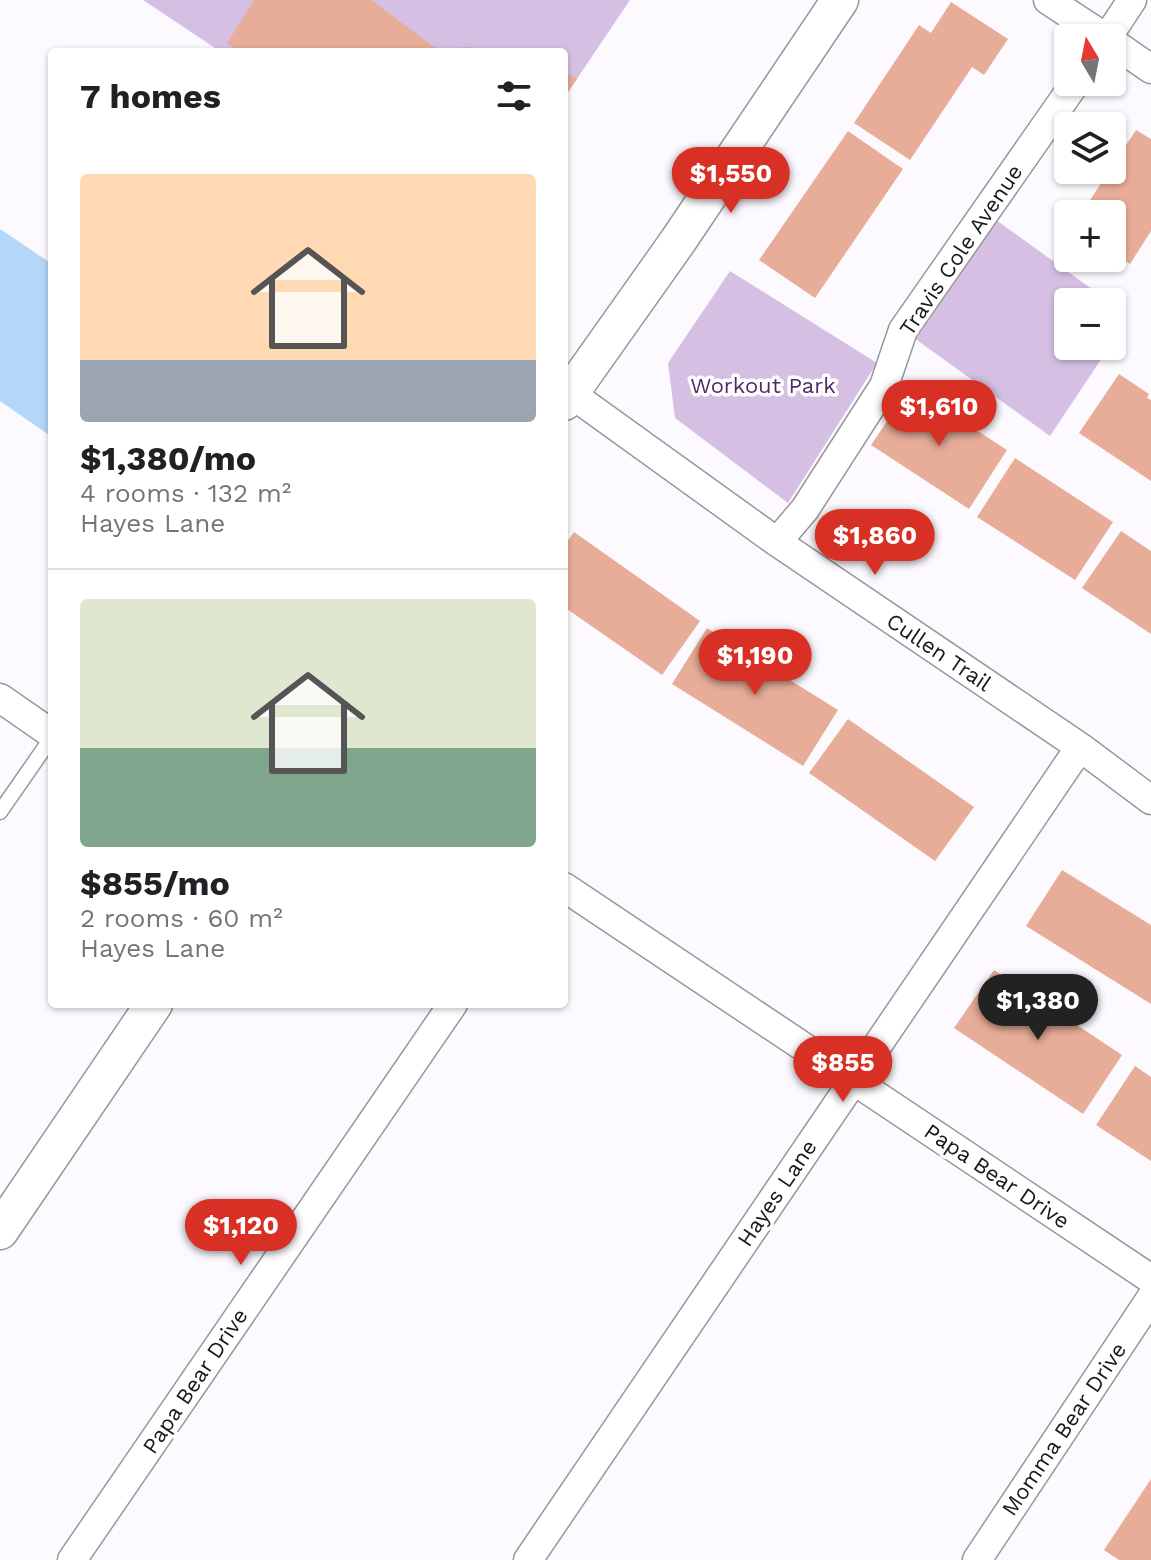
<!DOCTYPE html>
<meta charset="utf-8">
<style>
body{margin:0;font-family:"Work Sans",sans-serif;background:#f6f6f6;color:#202124;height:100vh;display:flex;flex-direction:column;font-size:30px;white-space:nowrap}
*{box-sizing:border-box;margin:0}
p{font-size:26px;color:#757577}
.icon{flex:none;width:44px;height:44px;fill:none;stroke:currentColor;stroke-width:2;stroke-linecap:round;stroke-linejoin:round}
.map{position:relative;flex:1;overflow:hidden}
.details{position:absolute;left:48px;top:48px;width:520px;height:960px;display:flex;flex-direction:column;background:#fff;border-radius:8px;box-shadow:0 2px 6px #0004}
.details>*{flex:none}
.needle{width:52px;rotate:350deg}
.controls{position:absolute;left:1054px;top:24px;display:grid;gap:16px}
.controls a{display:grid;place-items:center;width:72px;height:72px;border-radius:8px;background:#fff;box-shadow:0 2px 6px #0004;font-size:40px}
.price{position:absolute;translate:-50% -68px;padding:0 18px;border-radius:28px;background:#d93025;color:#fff;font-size:26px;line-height:52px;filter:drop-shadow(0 2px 4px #0008)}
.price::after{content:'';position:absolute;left:50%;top:48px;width:24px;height:18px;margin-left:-12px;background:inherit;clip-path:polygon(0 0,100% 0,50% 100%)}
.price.active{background:#222;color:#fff}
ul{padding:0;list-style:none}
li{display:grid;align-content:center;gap:16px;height:424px;padding:0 32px}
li+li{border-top:2px solid #e0e0e0}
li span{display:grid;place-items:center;height:248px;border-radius:8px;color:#555}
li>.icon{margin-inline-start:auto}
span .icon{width:144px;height:144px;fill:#fffc;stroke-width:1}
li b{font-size:34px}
h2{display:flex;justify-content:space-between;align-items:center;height:96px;padding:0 32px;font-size:34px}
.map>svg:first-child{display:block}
</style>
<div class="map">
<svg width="1151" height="1560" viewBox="0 0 1151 1560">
<rect width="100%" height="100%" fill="#fcfafe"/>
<path fill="#d5c0e4" d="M143,0H630L564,98V52H221Z
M985,212L1110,302H1068V346H1110L1050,436L903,330Z
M730,271L877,363L788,503L675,418L668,363Z"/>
<path fill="#b4d6f9" d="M0,229L52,264V437L0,401Z"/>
<path fill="#e8ad98" d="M254,0H371L438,50L469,47L474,52H240L227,43Z
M951,2L1008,39L984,75L972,67L910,160L854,123L919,25L931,33Z
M564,71L577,79L564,98Z
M1136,130L1151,139V231L1130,264L1112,253V214H1081Z
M848,131L903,169L815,298L759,260Z
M1119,374L1149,394L1147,398L1151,400V481L1079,433Z
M910,387L1007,450L969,509L871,445Z
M1015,458L1113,522L1075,580L977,517Z
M1121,531L1151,551V634L1082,588Z
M574,532L700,621L662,675L564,607V546Z
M707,628L838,710L803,766L672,684Z
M848,719L974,807L935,861L809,773Z
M1062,870L1151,925V1004L1026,926Z
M994,970L1122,1055L1083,1114L954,1028Z
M1135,1066L1151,1077V1161L1096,1125Z
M1151,1479V1560H1119L1104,1550Z"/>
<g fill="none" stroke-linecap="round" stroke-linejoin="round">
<g stroke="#99979a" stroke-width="17">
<path id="service" d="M0,812L52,737"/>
</g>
<g stroke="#99979a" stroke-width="31">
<path id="minor" d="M1048,0L1106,38
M1107,38L1132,0
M1112,42L1151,69
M570,393L777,542L1080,747L1151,800
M777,542L805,509L884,386L903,330L1076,82
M0,698L52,734
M564,887L1151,1279
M72,1560L453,1004
M528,1560L1080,747
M977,1560L1151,1298"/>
</g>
<g stroke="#99979a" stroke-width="39">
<path id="tertiary" d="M564,402L678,241L840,0
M0,1231L154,1004"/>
</g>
<use href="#service" stroke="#fff" stroke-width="14"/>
<use href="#minor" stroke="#fff" stroke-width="28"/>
<use href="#tertiary" stroke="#fff" stroke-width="36"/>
</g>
<g text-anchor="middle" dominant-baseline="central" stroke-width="7" stroke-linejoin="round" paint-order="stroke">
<g font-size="22" fill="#1a191a" stroke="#fff">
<text transform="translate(961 250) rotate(-56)">Travis Cole Avenue</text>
<text transform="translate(939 652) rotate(34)">Cullen Trail</text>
<text transform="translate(997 1176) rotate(34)">Papa Bear Drive</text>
<text transform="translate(777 1193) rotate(-56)">Hayes Lane</text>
<text transform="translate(195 1381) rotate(-56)">Papa Bear Drive</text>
<text transform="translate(1064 1429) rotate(-56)">Momma Bear Drive</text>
</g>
<g font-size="22" fill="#502a66" stroke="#fff">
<text x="763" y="385">Workout Park</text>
</g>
</g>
</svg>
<div class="controls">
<a><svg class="needle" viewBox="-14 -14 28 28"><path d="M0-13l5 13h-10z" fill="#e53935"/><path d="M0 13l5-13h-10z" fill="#757577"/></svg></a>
<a><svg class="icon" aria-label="layers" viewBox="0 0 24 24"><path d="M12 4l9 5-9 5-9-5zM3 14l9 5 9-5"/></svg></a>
<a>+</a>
<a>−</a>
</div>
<b class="price" style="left:731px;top:215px">$1,550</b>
<b class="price" style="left:939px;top:448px">$1,610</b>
<b class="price" style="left:875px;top:577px">$1,860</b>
<b class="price" style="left:755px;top:697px">$1,190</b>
<b class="price active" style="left:1038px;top:1042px">$1,380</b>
<b class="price" style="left:843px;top:1104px">$855</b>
<b class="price" style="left:241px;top:1267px">$1,120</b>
<section class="details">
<h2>7 homes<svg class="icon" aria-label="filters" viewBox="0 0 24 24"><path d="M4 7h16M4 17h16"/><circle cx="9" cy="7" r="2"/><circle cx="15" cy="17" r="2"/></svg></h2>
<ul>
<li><span style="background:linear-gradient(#ffd9b3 75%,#9aa5b1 0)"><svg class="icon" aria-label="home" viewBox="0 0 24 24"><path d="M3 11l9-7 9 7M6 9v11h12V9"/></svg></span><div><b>$1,380/mo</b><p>4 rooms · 132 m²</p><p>Hayes Lane</p></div></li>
<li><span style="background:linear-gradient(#dfe7d0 60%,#7fa58c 0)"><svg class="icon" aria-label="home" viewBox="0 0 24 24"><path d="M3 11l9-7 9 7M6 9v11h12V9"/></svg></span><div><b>$855/mo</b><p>2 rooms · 60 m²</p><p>Hayes Lane</p></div></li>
</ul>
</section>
</div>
